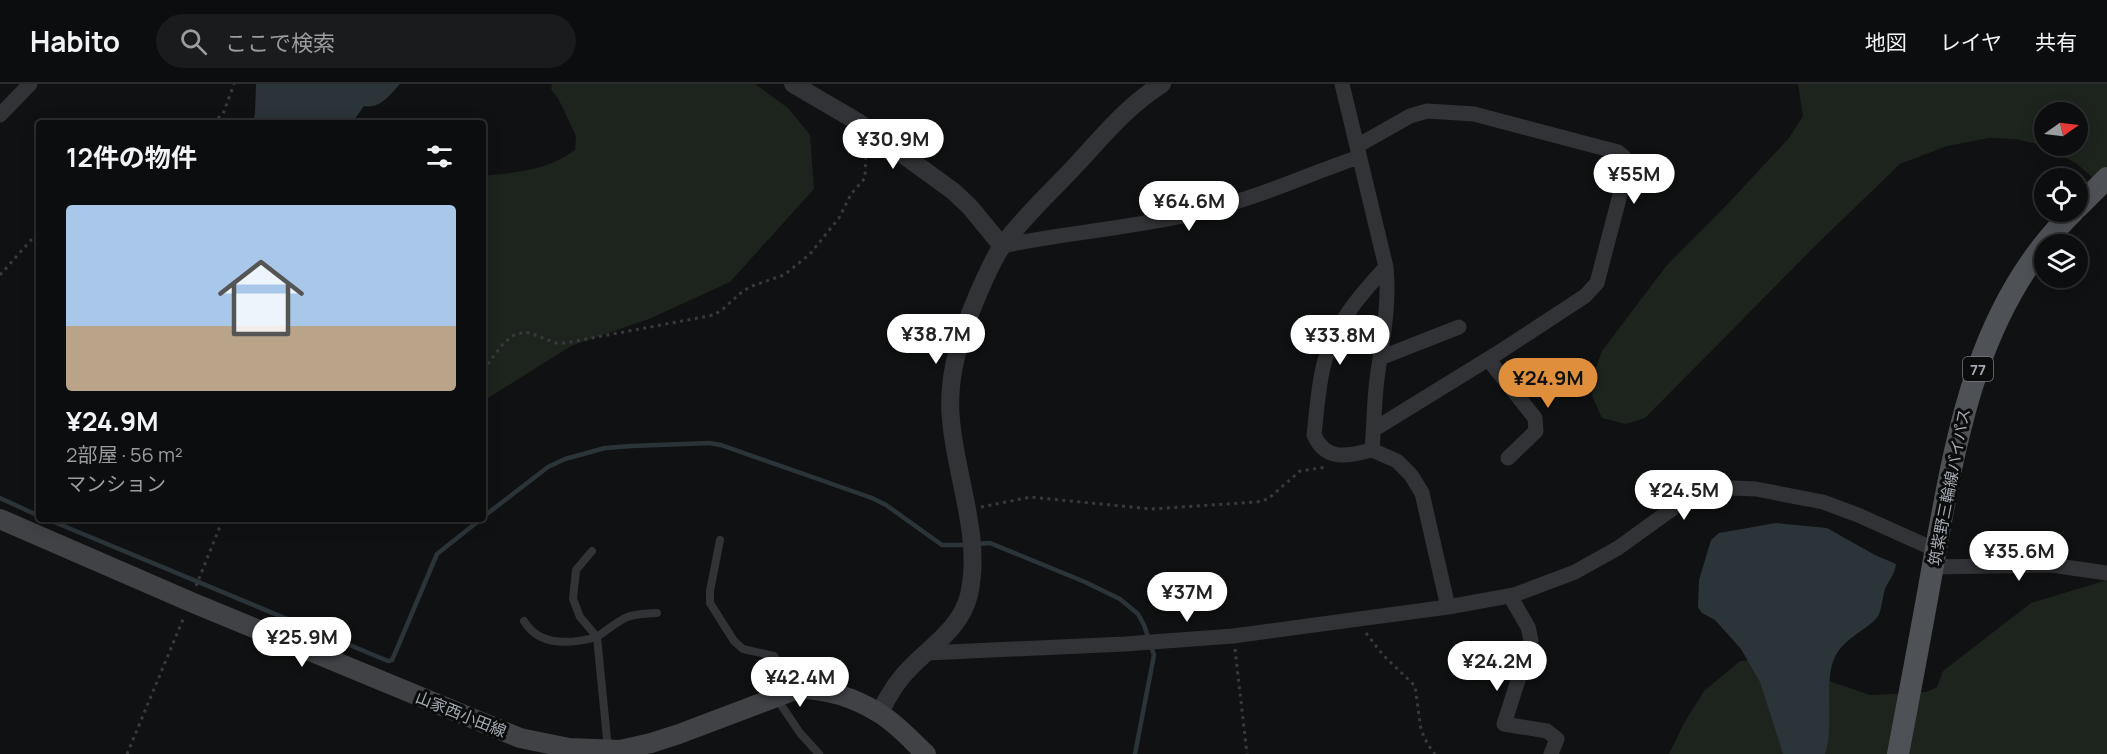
<!DOCTYPE html>
<html lang="ja">
<meta charset="utf-8">
<style>
body{margin:0;font-family:Manrope,"Noto Sans JP",sans-serif;background:#1a1b1c;color:#f1f3f6;height:100vh;display:flex;flex-direction:column;font-size:22px;white-space:nowrap}
*{box-sizing:border-box;margin:0}
p{font-size:20px;color:#9a9c9e}
.icon{flex:none;width:33px;height:33px;fill:none;stroke:currentColor;stroke-width:2;stroke-linecap:round;stroke-linejoin:round}
.map{position:relative;flex:1;overflow:hidden}
.side{position:absolute;left:36px;top:36px;width:450px;height:402px;display:flex;flex-direction:column;background:#0c0d0e;border-radius:6px;box-shadow:0 3px 15px #0003,0 0 0 2px #2c2d2e}
.side>*{flex:none}
.needle{width:39px;rotate:76deg}
.fabs{position:absolute;left:2034px;top:18px;display:grid;gap:12px}
.fabs a{display:grid;place-items:center;width:54px;height:54px;border-radius:50%;background:#0c0d0e;box-shadow:0 3px 15px #0003,0 0 0 2px #2c2d2e;font-size:30px}
.price{position:absolute;translate:-50% -51px;padding:0 14px;border-radius:21px;background:#fff;color:#222;font-size:20px;line-height:39px;filter:drop-shadow(0 2px 3px #0008)}
.price::after{content:'';position:absolute;left:50%;top:36px;width:18px;height:14px;margin-left:-9px;background:inherit;clip-path:polygon(0 0,100% 0,50% 100%)}
.price.current{background:#df8f3b;color:#111}
ul{padding:0;list-style:none}
li{display:grid;align-content:center;gap:12px;height:318px;padding:0 30px}
li+li{border-top:2px solid #2c2d2e}
li span{display:grid;place-items:center;height:186px;border-radius:6px;color:#555}
li>.icon{margin-inline-start:auto}
span .icon{width:108px;height:108px;fill:#fffc;stroke-width:1}
li b{font-size:26px}
h2{display:flex;justify-content:space-between;align-items:center;height:72px;padding:0 30px;font-size:26px}
header{display:flex;align-items:center;gap:36px;box-sizing:border-box;height:84px;padding:0 30px;background:#0c0d0e;border-bottom:2px solid #2c2d2e}
header strong{font-size:28px}
nav{display:flex;gap:33px;margin-inline-start:auto;font-size:21px}
.search{width:420px;height:54px;background:#1a1b1c;display:flex;align-items:center;gap:15px;box-sizing:border-box;padding:0 21px;border-radius:33px;color:#9a9c9e;font-size:22px}
.map>svg:first-child{display:block}
</style>
<header>
<strong>Habito</strong>
<div class="search"><svg class="icon" aria-label="search" viewBox="0 0 24 24"><circle cx="10" cy="10" r="6"/><path d="M15 15l6 6"/></svg>ここで検索</div>
<nav><a>地図</a><a>レイヤ</a><a>共有</a></nav>
</header>
<div class="map">
<svg width="2107" height="670" viewBox="0 0 2107 670">
<rect width="100%" height="100%" fill="#101112"/>
<path fill="#1d241d" fill-rule="evenodd" d="M552,0H755L788,24L810,51L814,105L730,198L649,235L571,262L483,317V92C518,88 546,87 575,66L576,52L559,16L551,5Z
M1798,0H2107V106L2077,80L2044,62L2016,55L1989,54L1947,62L1900,80L1816,161L1645,334L1626,340L1602,334L1592,312L1595,286L1602,267L1667,181L1722,126L1789,54L1803,32ZM2044,28H2078V62H2044Z
M2107,496V670H1669L1684,639L1704,607L1740,577L1776,574L1829,597L1870,611L1926,608L1937,603L1943,587L2031,519Z"/>
<path fill="#2b3439" d="M256,0H400C390,11 380,25 364,22L352,39H253L255,29Z
M1776,439L1827,444L1875,471L1896,480C1895,490 1889,496 1885,505C1882,514 1882,530 1875,536C1862,548 1843,556 1835,573C1823,596 1835,641 1825,670H1783L1760,598L1741,565L1715,536L1702,529L1698,523L1699,496L1711,456L1719,449Z"/>
<g fill="none" stroke-linecap="round" stroke-linejoin="round">
<path stroke="#2b3439" stroke-width="4.5" d="M0,414L39,432
M483,433L548,383L565,375L605,364L632,362L709,359L721,361L872,414L886,421L942,461H968
M47,435L388,577L392,576L396,567L437,470L481,435
M976,460L990,459L1085,498L1120,515L1138,530L1144,541L1154,571L1135,670"/>
<path stroke="#383a3d" stroke-width="3" stroke-dasharray="3 4.5" stroke-linecap="butt" d="M212,39L223,30L234,0
M0,191L39,147
M483,286L503,260L512,252L524,248L530,249L556,259H565L714,231L723,225L743,207L752,202L784,191L810,170L839,134L851,110L865,94L866,64
M981,423L1031,413L1151,425L1257,418L1268,415L1300,387L1327,383
M196,502L223,435
M1366,549L1383,571L1415,602L1421,646L1428,661L1435,670
M1235,565L1247,670
M127,670L184,533"/>
<path stroke="#323336" stroke-width="8" d="M720,456L710,507V519L734,557L743,565L774,572L785,587L787,607
M524,537C539,563 571,560 597,553L580,533L573,515L576,486L592,467
M777,615L800,649L819,670
M608,665L597,553C624,534 623,530 657,529"/>
<path stroke="#323336" stroke-width="15" d="M1342,0L1386,183C1390,221 1382,257 1377,295C1374,318 1374,342 1372,366L1397,377L1411,391L1422,409L1448,523
M0,31L30,0
M1357,62L1410,32L1427,27L1474,30L1618,68L1624,73L1628,80L1597,199L1585,212L1498,269L1373,346
M1002,162C1068,148 1135,144 1200,128C1255,115 1306,91 1359,73
M1380,274L1459,243
M1488,275L1535,334L1536,347L1508,374
M1372,366C1348,372 1326,378 1314,351C1317,326 1318,300 1325,276C1336,239 1360,211 1386,183
M1933,483L2051,481L2107,489
M1510,512L1528,543L1531,556L1504,640L1547,647L1557,655L1551,670
M927,569L1125,560L1233,552L1448,523L1514,511L1575,488L1618,464L1679,420L1696,413L1733,404L1756,405L1823,418L1858,431L1936,466"/>
<path stroke="#323336" stroke-width="18" d="M793,0L858,38L953,107L970,123L1002,162
M880,629C888,611 898,595 913,581C934,560 961,543 969,511C982,453 956,394 951,336C946,289 963,244 982,201C988,188 994,173 1003,161C1024,132 1052,107 1076,81C1103,52 1128,21 1162,0"/>
<path stroke="#404246" stroke-width="20" d="M0,435L191,518L520,654L569,664L620,666L651,659L679,650L798,605C826,605 855,614 879,629C896,639 911,656 926,670"/>
<path stroke="#4e5155" stroke-width="22" d="M2078,123L2107,94
M1898,670C1910,607 1922,544 1933,481C1956,354 1976,223 2073,128"/>
</g>
<g text-anchor="middle" dominant-baseline="central" stroke-width="6" stroke-linejoin="round" paint-order="stroke">
<rect fill="#0b0c0c" stroke="#757a80" stroke-width="1.5" x="1963" y="273" width="30" height="24" rx="4.5"/>
<g font-size="15" font-weight="bold" fill="#a3a9b1">
<text x="1978" y="285">77</text>
</g>
<g font-size="16" fill="#a3a9b1" stroke="#0b0c0c">
<text transform="translate(1949 403) rotate(-79)">筑紫野三輪線バイパス</text>
<text transform="translate(461 630) rotate(22)">山家西小田線</text>
</g>
</g>
</svg>
<div class="fabs">
<a><svg class="needle" viewBox="-14 -14 28 28"><path d="M0-13l5 13h-10z" fill="#e53935"/><path d="M0 13l5-13h-10z" fill="#9a9c9e"/></svg></a>
<a><svg class="icon" aria-label="locate" viewBox="0 0 24 24"><circle cx="12" cy="12" r="6"/><path d="M12 2v4M12 18v4M2 12h4M18 12h4"/></svg></a>
<a><svg class="icon" aria-label="layers" viewBox="0 0 24 24"><path d="M12 4l9 5-9 5-9-5zM3 14l9 5 9-5"/></svg></a>
</div>
<b class="price" style="left:893px;top:86px">¥30.9M</b>
<b class="price" style="left:1634px;top:121px">¥55M</b>
<b class="price" style="left:1189px;top:148px">¥64.6M</b>
<b class="price" style="left:936px;top:281px">¥38.7M</b>
<b class="price" style="left:1340px;top:282px">¥33.8M</b>
<b class="price current" style="left:1548px;top:325px">¥24.9M</b>
<b class="price" style="left:1684px;top:437px">¥24.5M</b>
<b class="price" style="left:2019px;top:498px">¥35.6M</b>
<b class="price" style="left:1187px;top:539px">¥37M</b>
<b class="price" style="left:302px;top:584px">¥25.9M</b>
<b class="price" style="left:1497px;top:608px">¥24.2M</b>
<b class="price" style="left:800px;top:624px">¥42.4M</b>
<section class="side">
<h2>12件の物件<svg class="icon" aria-label="filters" viewBox="0 0 24 24"><path d="M4 7h16M4 17h16"/><circle cx="9" cy="7" r="2"/><circle cx="15" cy="17" r="2"/></svg></h2>
<ul>
<li><span style="background:linear-gradient(#a9c7e8 65%,#b9a48a 0)"><svg class="icon" aria-label="home" viewBox="0 0 24 24"><path d="M3 11l9-7 9 7M6 9v11h12V9"/></svg></span><div><b>¥24.9M</b><p>2部屋 · 56 m²</p><p>マンション</p></div></li>
</ul>
</section>
</div>
